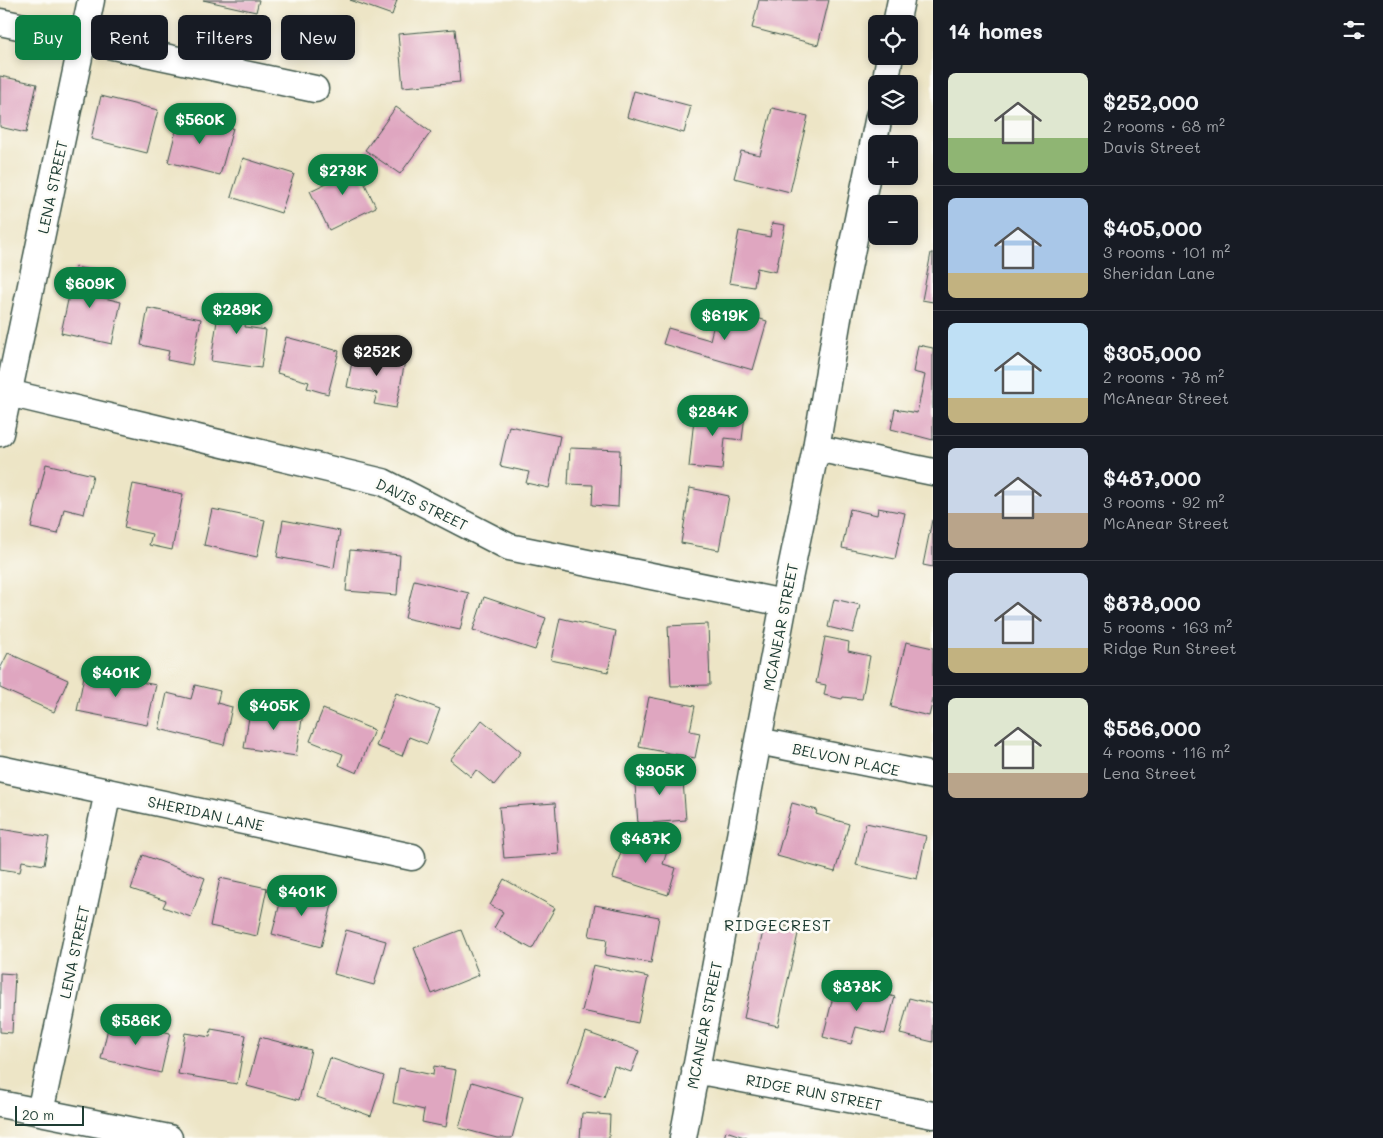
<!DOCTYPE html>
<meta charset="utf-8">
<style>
body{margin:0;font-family:Mali,sans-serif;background:#242831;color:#f1f3f6;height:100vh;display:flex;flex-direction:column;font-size:19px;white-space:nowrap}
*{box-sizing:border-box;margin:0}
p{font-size:16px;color:#9ea1a6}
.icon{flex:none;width:28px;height:28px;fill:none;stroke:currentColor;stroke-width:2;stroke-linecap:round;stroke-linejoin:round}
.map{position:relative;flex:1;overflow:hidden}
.drawer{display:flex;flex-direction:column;background:#171b24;width:450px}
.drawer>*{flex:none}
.guide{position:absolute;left:15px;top:15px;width:475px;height:45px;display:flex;gap:10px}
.tools{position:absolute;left:868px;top:15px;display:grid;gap:10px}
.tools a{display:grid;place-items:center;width:50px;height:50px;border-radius:8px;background:#171b24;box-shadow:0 2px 8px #0003;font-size:25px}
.scale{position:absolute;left:15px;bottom:12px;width:69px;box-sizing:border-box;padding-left:5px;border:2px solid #1f3d34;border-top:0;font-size:14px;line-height:18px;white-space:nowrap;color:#1f3d34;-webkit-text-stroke:4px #fdfcf7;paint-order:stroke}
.price{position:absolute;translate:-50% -42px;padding:0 11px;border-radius:18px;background:#0b8043;color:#fff;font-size:16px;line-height:32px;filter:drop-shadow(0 1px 2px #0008)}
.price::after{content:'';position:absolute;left:50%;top:30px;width:15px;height:11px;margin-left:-8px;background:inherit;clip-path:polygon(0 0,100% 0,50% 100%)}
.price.active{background:#222;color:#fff}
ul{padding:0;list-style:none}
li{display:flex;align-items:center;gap:15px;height:125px;padding:0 15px}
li+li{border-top:1px solid #363941}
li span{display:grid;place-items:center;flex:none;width:140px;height:100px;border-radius:8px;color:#555}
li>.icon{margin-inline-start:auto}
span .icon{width:60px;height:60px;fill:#fffc;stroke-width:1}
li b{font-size:21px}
h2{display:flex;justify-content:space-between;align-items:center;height:60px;padding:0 15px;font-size:21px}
.tag{padding:0 18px;border-radius:8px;background:#171b24;box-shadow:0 2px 8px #0003;font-size:18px;line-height:45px}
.tag.active{background:#0b8043;color:#fff}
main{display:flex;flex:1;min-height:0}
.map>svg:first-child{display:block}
</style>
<main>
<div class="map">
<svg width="933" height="1138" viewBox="0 0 933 1138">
<rect width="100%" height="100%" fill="#fdfcf7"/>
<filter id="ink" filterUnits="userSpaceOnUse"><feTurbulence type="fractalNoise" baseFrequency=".02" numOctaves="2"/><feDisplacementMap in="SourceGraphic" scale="10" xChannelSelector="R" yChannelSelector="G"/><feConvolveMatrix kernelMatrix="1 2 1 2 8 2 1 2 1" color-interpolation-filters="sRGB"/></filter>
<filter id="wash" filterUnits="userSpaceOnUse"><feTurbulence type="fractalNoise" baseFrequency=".0096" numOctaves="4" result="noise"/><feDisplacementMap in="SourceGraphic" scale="20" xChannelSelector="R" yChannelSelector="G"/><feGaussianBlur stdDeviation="1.12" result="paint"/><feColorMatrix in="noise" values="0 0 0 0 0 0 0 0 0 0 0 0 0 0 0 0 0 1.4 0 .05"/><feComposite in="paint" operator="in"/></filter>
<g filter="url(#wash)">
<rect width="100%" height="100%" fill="#ede5c6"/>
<g id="blocks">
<path fill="#dfa6c0" d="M203,0H259L256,12Z
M350,0H397L392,15Z
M759,0L782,1V0H829L818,45L752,28Z
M455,29L460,82L403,87L398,34Z
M0,76L37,84L26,133L0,127Z
M634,91L691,106L684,133L627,117Z
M101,96L158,110L147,153L91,139Z
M396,107L431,132L400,174L365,150Z
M772,108L808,116L790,192L734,178L741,151L760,155Z
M180,115L233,128L220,175L168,162Z
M243,158L294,174L281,213L231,197Z
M353,159L376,207L329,230L310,191L335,179L330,170Z
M772,223L785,225L776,272L757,268L754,287L729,283L739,231L770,237Z
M931,253H933V302L922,300Z
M75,267L101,272L96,296L121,302L112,344L61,333Z
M221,294L249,298L245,327L266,330L261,368L211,361Z
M148,308L201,319L192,365L167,360L169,351L141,345Z
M730,310L767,321L753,370L663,344L668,328L710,340L713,328L724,332Z
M286,337L339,351L328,394L307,388L309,382L277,373Z
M918,345L933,348V440L891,429L895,409L917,413L925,375L913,372Z
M354,352L405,361L396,408L374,404L377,393L347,387Z
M695,409L745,415L742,440L725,438L722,470L689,467Z
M509,426L560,436L549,488L526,483L529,472L500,466Z
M570,448L620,450L618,507L592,505L593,485L568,484Z
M46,464L93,475L84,514L64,509L58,534L31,528Z
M133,484L183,494L172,550L149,545L152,534L124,528Z
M690,488L729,496L719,550L681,543Z
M878,508L905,513L895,559L842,548L850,509L877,515Z
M212,509L265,520L257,557L204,545Z
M283,520L340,531L334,568L277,557Z
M932,520H933V567L923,565Z
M350,550L400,555L397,595L346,591Z
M414,580L469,593L460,630L405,618Z
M484,597L546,618L535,650L473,630Z
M834,599L860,605L853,633L828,627Z
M560,618L616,631L608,672L551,660Z
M708,624L710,685L671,686L668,626Z
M825,637L849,642L848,651L870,656L862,699L843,697L842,699L824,695L826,685L816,683Z
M906,642L933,648V700L929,716L891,707Z
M8,653L68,680L54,712L0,688V669Z
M85,671L156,685L147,725L77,711Z
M195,685L220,691L217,703L232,707L224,745L159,729L167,693L191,699Z
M396,693L440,709L427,744L409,737L402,756L376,746Z
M649,697L695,706L690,731L700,733L695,758L639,747Z
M251,705L303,713L296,756L244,748Z
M323,709L374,730L357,773L339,765L343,754L310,741Z
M482,720L521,752L494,785L476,770L471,777L450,760Z
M682,768L686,820L638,824L634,771Z
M555,803L559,854L504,858L499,807Z
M792,803L817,810L816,814L849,824L835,872L777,856Z
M866,823L926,836L917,879L856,865Z
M0,829L49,837L44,865L22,861L20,872L0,869Z
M634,830L670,842L663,864L676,868L668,895L613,878L622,848L628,850Z
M143,855L205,878L191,917L163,907L166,901L131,889Z
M220,878L267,888L257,936L210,926Z
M504,879L555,908L532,949L494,928L503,912L490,905Z
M284,888L333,901L321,947L272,934Z
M595,905L659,917L651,963L605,955L607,939L589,936Z
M765,922L799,929L778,1026L744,1018Z
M346,930L386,941L374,985L334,974Z
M461,930L479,975L432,994L414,948Z
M593,965L648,977L638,1023L582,1011Z
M0,973L15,974L12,1033L0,1032Z
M837,981L895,997L885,1034L856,1027L851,1044L823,1037Z
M909,998L933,1004V1042L900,1034Z
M110,1019L170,1033L161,1073L101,1059Z
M211,1029L246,1035L237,1084L178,1074L185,1033L210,1037Z
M586,1032L639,1051L631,1072L614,1066L604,1097L567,1084Z
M260,1037L311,1050L299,1100L247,1086Z
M330,1058L384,1076L371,1116L317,1097Z
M434,1066L456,1070L446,1127L422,1122L424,1110L393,1103L399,1068L433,1075Z
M472,1082L523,1097L512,1138H497L459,1128Z
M582,1113L610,1115L609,1138H580Z
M726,1131L747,1138H724Z"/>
</g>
</g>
<g filter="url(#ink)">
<use href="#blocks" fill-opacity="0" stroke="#3e564a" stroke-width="1"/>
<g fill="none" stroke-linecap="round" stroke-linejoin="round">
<g stroke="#3e564a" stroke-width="29">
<path id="minor" d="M0,22L315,89
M896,24L901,0
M885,84L890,56
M0,391L383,482L509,547L784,603
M0,433L91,0
M816,448L933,472
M758,741L933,776
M0,769L412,857
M695,1070L933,1115
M0,1104L169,1138
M40,1112L108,792
M683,1138L784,603L816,448L839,312L879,116"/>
</g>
<use href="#minor" stroke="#fff" stroke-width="26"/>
</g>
</g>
<g text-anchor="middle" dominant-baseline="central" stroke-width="5" stroke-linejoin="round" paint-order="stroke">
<g font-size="15" fill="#1f3d34" stroke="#fdfcf7">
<text transform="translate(52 187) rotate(-78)">LENA STREET</text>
<text transform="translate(422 504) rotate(26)">DAVIS STREET</text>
<text transform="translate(780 627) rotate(-79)">MCANEAR STREET</text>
<text transform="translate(846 759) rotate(12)">BELVON PLACE</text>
<text transform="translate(206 813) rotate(12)">SHERIDAN LANE</text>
<text transform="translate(74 952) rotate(-78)">LENA STREET</text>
<text transform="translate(704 1025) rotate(-79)">MCANEAR STREET</text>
<text transform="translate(814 1092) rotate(11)">RIDGE RUN STREET</text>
</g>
<g font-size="16" letter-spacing="1" fill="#1f3d34" stroke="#fdfcf7">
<text x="778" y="924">RIDGECREST</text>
</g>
</g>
</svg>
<div class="tools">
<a><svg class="icon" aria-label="locate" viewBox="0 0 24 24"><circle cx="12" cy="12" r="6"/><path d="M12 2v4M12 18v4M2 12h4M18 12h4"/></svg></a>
<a><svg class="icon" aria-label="layers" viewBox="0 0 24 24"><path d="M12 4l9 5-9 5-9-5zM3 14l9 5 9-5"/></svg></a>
<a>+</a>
<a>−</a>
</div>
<div class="scale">20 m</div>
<b class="price" style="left:200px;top:145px">$560K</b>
<b class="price" style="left:343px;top:196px">$273K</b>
<b class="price" style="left:90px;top:309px">$609K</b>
<b class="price" style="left:237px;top:335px">$289K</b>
<b class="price" style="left:725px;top:341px">$619K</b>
<b class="price active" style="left:377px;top:377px">$252K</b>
<b class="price" style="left:713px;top:437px">$284K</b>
<b class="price" style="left:116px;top:698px">$401K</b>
<b class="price" style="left:274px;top:731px">$405K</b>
<b class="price" style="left:660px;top:796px">$305K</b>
<b class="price" style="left:646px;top:864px">$487K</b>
<b class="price" style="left:302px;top:917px">$401K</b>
<b class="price" style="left:857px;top:1012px">$878K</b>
<b class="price" style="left:136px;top:1046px">$586K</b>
<div class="guide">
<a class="tag active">Buy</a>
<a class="tag">Rent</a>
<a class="tag">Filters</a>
<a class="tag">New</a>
</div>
</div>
<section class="drawer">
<h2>14 homes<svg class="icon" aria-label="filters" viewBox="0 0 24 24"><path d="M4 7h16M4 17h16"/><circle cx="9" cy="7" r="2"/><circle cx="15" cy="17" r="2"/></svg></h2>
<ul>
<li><span style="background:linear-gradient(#dfe7d0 65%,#8fb573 0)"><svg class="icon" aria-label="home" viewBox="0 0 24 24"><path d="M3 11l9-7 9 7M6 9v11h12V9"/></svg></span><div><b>$252,000</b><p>2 rooms · 68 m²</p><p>Davis Street</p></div></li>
<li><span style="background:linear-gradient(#a9c7e8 75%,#c2b280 0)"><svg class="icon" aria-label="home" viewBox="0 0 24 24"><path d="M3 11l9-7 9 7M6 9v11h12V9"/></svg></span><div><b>$405,000</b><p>3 rooms · 101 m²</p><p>Sheridan Lane</p></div></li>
<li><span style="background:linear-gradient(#bfe0f5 75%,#c2b280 0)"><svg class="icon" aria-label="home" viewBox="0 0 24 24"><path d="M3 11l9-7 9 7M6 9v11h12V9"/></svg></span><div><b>$305,000</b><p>2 rooms · 78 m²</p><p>McAnear Street</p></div></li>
<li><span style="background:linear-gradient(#c9d6e8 65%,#b9a48a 0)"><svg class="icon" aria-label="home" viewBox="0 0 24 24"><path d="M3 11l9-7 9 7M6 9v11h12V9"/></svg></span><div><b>$487,000</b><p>3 rooms · 92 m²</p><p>McAnear Street</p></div></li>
<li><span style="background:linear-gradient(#c9d6e8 75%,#c2b280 0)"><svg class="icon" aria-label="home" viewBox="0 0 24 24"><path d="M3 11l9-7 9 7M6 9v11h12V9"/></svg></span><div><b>$878,000</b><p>5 rooms · 163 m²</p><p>Ridge Run Street</p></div></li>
<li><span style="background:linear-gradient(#dfe7d0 75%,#b9a48a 0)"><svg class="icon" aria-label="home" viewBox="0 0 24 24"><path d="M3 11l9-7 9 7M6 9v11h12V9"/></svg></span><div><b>$586,000</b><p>4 rooms · 116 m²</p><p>Lena Street</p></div></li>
</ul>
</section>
</main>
